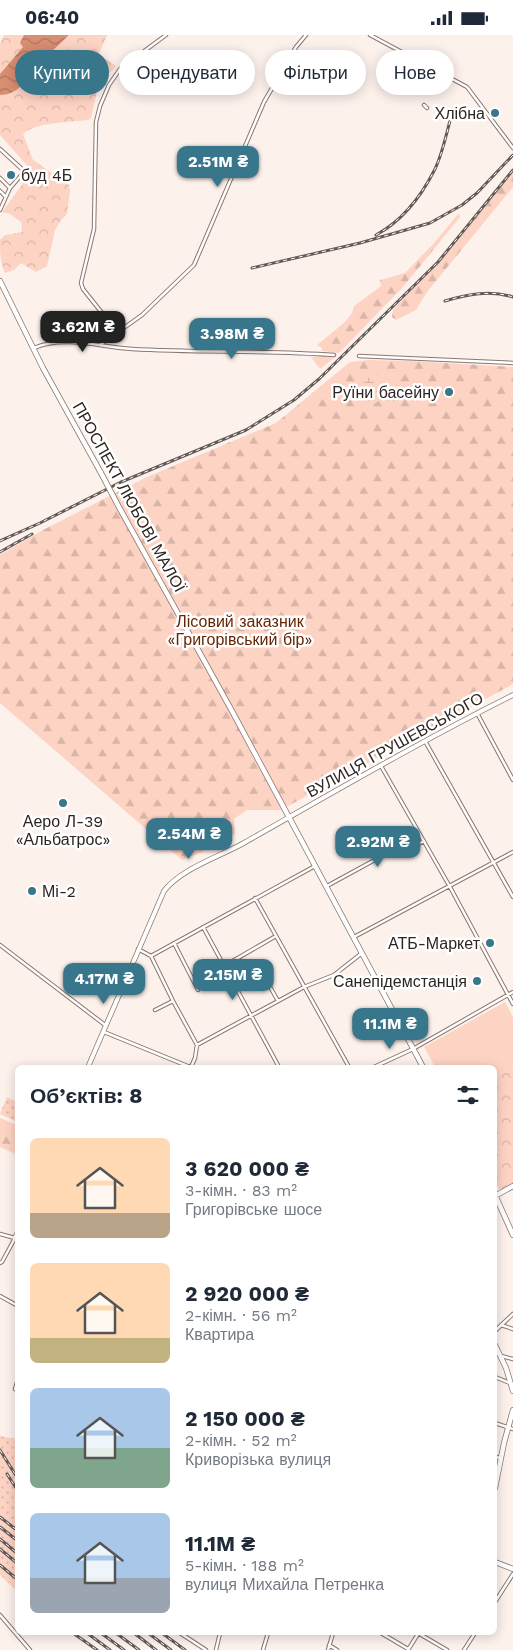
<!DOCTYPE html>
<html lang="uk">
<meta charset="utf-8">
<style>
body{margin:0;font-family:"Work Sans",sans-serif;background:#f2f2f3;color:#1f2937;height:100vh;display:flex;flex-direction:column;font-size:19px;white-space:nowrap}
*{box-sizing:border-box;margin:0}
p{font-size:16px;color:#747a83}
.icon{flex:none;width:28px;height:28px;fill:none;stroke:currentColor;stroke-width:2;stroke-linecap:round;stroke-linejoin:round}
.map{position:relative;flex:1;overflow:hidden}
.drawer{position:absolute;left:15px;top:1030px;width:482px;height:570px;display:flex;flex-direction:column;background:#fff;border-radius:8px;box-shadow:0 2px 12px #0003}
.drawer>*{flex:none}
.top-card{position:absolute;left:15px;top:15px;width:484px;height:45px;display:flex;gap:10px}
.price{position:absolute;translate:-50% -42px;padding:0 11px;border-radius:10px;background:#38768c;color:#fff;font-size:16px;line-height:32px;filter:drop-shadow(0 1px 2px #0008)}
.price::after{content:'';position:absolute;left:50%;top:30px;width:15px;height:11px;margin-left:-8px;background:inherit;clip-path:polygon(0 0,100% 0,50% 100%)}
.price.on{background:#222;color:#fff}
ul{padding:0;list-style:none}
li{display:flex;align-items:center;gap:15px;height:125px;padding:0 15px}
li span{display:grid;place-items:center;flex:none;width:140px;height:100px;border-radius:8px;color:#555}
li>.icon{margin-inline-start:auto}
span .icon{width:60px;height:60px;fill:#fffc;stroke-width:1}
li b{font-size:21px}
h2{display:flex;justify-content:space-between;align-items:center;height:60px;padding:0 15px;font-size:21px}
.pill{padding:0 18px;border-radius:22px;background:#fff;box-shadow:0 2px 12px #0003;font-size:18px;line-height:45px}
.pill.on{background:#38768c;color:#fff}
.status{display:flex;justify-content:space-between;align-items:center;height:35px;padding:0 25px;background:#fff;direction:ltr}
.status svg{height:14px;fill:currentColor}
.map>svg:first-child{display:block}
</style>
<div class="status"><b>06:40</b><svg viewBox="0 0 49 12"><path d="M0 12V9h3v3zM5 12V6h3v6zM10 12V3h3v9zM15 12V0h3v12zM26 1h20v11H26zM47 4h2v5h-2z"/></svg></div>
<div class="map">
<svg width="513" height="1615" viewBox="0 0 513 1615">
<defs>
<pattern id="grass-dots" width="8" height="8" patternUnits="userSpaceOnUse" patternTransform="scale(1.25)"><rect width="8" height="8" fill="#fdd3c4"/><path d="M2 2h.1M6 6h.1" fill="none" stroke="#d9b5a8" stroke-width="1.8" stroke-linecap="round"/></pattern>
<pattern id="forest-firs" width="22" height="20" patternUnits="userSpaceOnUse" patternTransform="scale(1.25)"><rect width="22" height="20" fill="#fdd3c4"/><path d="M5 1l3.5 6h-7zM16 11l3.5 6h-7z" fill="#d9b5a8"/></pattern>
<pattern id="wetland-marsh" width="20" height="14" patternUnits="userSpaceOnUse" patternTransform="scale(1.25)"><rect width="20" height="14" fill="#fdd3c4"/><path d="M1 5h8M5 5V1M11 12h8M15 12V8" fill="none" stroke="#d9b5a8"/></pattern>
<pattern id="park-crowns" width="20" height="18" patternUnits="userSpaceOnUse" patternTransform="scale(1.25)"><rect width="20" height="18" fill="#fdd3c4"/><path d="M2 6a3 3 0 1 1 6 0M12 15a3 3 0 1 1 6 0" fill="none" stroke="#d9b5a8"/></pattern>
<pattern id="water-waves" width="16" height="10" patternUnits="userSpaceOnUse" patternTransform="scale(1.25)"><rect width="16" height="10" fill="#d78e72"/><path d="M0 5q4-4 8 0t8 0" fill="none" stroke="#af745d"/></pattern>
</defs>
<rect width="100%" height="100%" fill="#fdf1ec"/>
<path fill="url(#grass-dots)" d="M7,1062L17,1067V1087L0,1079Z
M0,1401L17,1404L16,1555L0,1540Z"/>
<path fill="url(#forest-firs)" d="M513,137V152L427,257L416,275L396,285L392,282L393,275L460,201Z
M459,178L460,182L403,252L339,318L323,316L322,313L317,310L345,287L352,278L354,271L381,251L380,245L405,238L434,208Z
M323,321L334,323L320,334L311,322Z
M368,325L410,326L513,332V649L281,775H247L234,784L235,799L223,808L216,807L202,817L182,825L0,668V520L41,496L147,442L276,388L350,327Z
M0,1083L17,1090V1120L0,1112Z"/>
<path fill="url(#wetland-marsh)" d="M378,339L401,358L399,373L383,364L362,375L350,355L357,347Z"/>
<path fill="url(#park-crowns)" d="M4,0H107L99,19L116,31L113,35L100,43L91,83L88,85C73,87 34,87 23,99L33,125L69,150L70,156L67,179L61,185L55,195L47,231L36,237L21,228L14,235L5,238C0,226 0,217 0,205L5,200L22,197L21,187L10,179L2,177L32,136L0,100V8Z
M513,1032V1151L501,1157L495,1147V1042Z"/>
<path fill="#fdd3c4" d="M356,443L360,459L352,463L348,446Z
M505,967L513,982V1032L495,1042V1032H435L424,1012Z"/>
<path fill="url(#water-waves)" d="M24,0H69L44,24L39,26L34,35L31,36C24,49 16,60 0,60V39L23,12L20,8Z"/>
<g fill="none" stroke-linecap="round" stroke-linejoin="round">
<g stroke="#8a7770" stroke-width="4.5">
<path id="street" d="M370,0L467,52L513,113
M424,70L427,73
M0,114L23,135L24,137L10,153L0,143
M0,156L6,162
M0,175L10,153
M118,298L83,254L81,248L94,194L96,87L100,71L109,50L120,34L166,0
M100,310L142,280L194,230L264,67L296,12L306,0
M34,313C64,300 100,312 132,314C199,318 267,315 334,320
M359,321L513,328
M477,678L513,745
M425,706L513,862
M381,731L450,852L513,969
M327,851L404,809L415,811L424,806
M255,863L349,1032
M203,892L279,1032
M354,902L513,817
M174,908L198,955
M0,910L105,990
M138,914L151,921L315,831
M151,921L173,966L197,1010L195,1023L191,1032
M224,931L276,901
M269,950L278,966
M155,975L173,966
M104,997L190,1032
M197,1010L304,952L334,940L362,918
M374,1032L413,1014L513,957
M0,1199L15,1203L2,1227L0,1228
M0,1261L18,1271
M501,1290L513,1294
M495,1296L513,1279
M501,1321L513,1324
M495,1342L510,1348
M18,1344L15,1354L18,1355
M495,1388L513,1394
M495,1422L501,1423
M495,1567L513,1539
M0,1580L30,1615
M180,1598L206,1615
M381,1598L408,1614
M418,1598L447,1615
M329,1610L337,1615
M216,1615L220,1598
M263,1615L268,1598
M328,1615L333,1598
M408,1615L418,1599
M464,1615L475,1598"/>
</g>
<g stroke="#8a7770" stroke-width="5.5">
<path id="secondary" d="M88,1032L164,856C181,834 218,822 242,809C332,758 421,706 513,660
M18,1197L15,1203L18,1204"/>
</g>
<g stroke="#8a7770" stroke-width="6">
<path id="primary" d="M0,246L43,333L101,438
M120,474L232,676L423,1032
M495,1160L513,1200
M495,1161L513,1151
M495,1310L506,1333L513,1356
M495,1453L504,1408L513,1375
M495,1527L513,1534"/>
</g>
<use href="#street" stroke="#fff" stroke-width="2.5"/>
<use href="#secondary" stroke="#fff" stroke-width="4"/>
<use href="#primary" stroke="#fff" stroke-width="4.5"/>
<g stroke="#635a56" stroke-width="3">
<path id="rail" d="M376,200C402,186 422,160 435,134C443,118 448,92 453,74
M252,233L360,208L430,188L462,170L477,158L513,120
M445,266C468,259 490,255 513,262
M0,506L40,488L121,447L246,395L294,365L319,344L438,227L513,135
M0,517L32,499
M0,1415L18,1444
M7,1439L18,1456
M0,1482L18,1496
M0,1492L18,1506
M0,1504L18,1519
M0,1514L18,1529
M0,1530L18,1545
M73,1598L97,1615
M87,1598L110,1615
M101,1598L124,1615
M116,1598L139,1615
M134,1598L156,1615
M148,1598L171,1615
M162,1598L185,1615"/>
</g>
<use href="#rail" stroke="#fff" stroke-width="1" stroke-dasharray="4" stroke-linecap="butt"/>
<g stroke="#8a7770" stroke-width="6" stroke-linecap="butt">
<path id="primary-bridge" d="M101,438L120,474"/>
</g>
<use href="#primary-bridge" stroke="#fff" stroke-width="4.5"/>
</g>
<g fill="#38768c" stroke="#fff" stroke-width="2">
<circle cx="495" cy="78" r="5"/>
<circle cx="11" cy="140" r="5"/>
<circle cx="449" cy="357" r="5"/>
<circle cx="63" cy="768" r="5"/>
<circle cx="32" cy="856" r="5"/>
<circle cx="490" cy="908" r="5"/>
<circle cx="477" cy="946" r="5"/>
</g>
<g text-anchor="middle" dominant-baseline="central" stroke-width="5" stroke-linejoin="round" paint-order="stroke">
<g font-size="16" fill="#2d2522" stroke="#fff" text-anchor="end">
<text x="485" y="78">Хлібна</text>
<text x="21" y="140" text-anchor="start">буд 4Б</text>
<text x="439" y="357">Руїни басейну</text>
<text x="63" y="786" text-anchor="middle">Аеро Л-39<tspan x="63" dy="18">«Альбатрос»</tspan></text>
<text x="42" y="856" text-anchor="start">Мі-2</text>
<text x="480" y="908">АТБ-Маркет</text>
<text x="467" y="946">Санепідемстанція</text>
</g>
<g font-size="16" fill="#2d2522" stroke="#fff">
<text transform="translate(129 462) rotate(61)">ПРОСПЕКТ ЛЮБОВІ МАЛОЇ</text>
<text transform="translate(395 710) rotate(-29)">ВУЛИЦЯ ГРУШЕВСЬКОГО</text>
</g>
<g font-size="16" fill="#672506" stroke="#fff">
<text x="240" y="586">Лісовий заказник<tspan x="240" dy="18">«Григорівський бір»</tspan></text>
</g>
</g>
</svg>
<b class="price" style="left:218px;top:153px">2.51M ₴</b>
<b class="price on" style="left:83px;top:318px">3.62M ₴</b>
<b class="price" style="left:232px;top:325px">3.98M ₴</b>
<b class="price" style="left:189px;top:825px">2.54M ₴</b>
<b class="price" style="left:378px;top:833px">2.92M ₴</b>
<b class="price" style="left:233px;top:966px">2.15M ₴</b>
<b class="price" style="left:104px;top:970px">4.17M ₴</b>
<b class="price" style="left:390px;top:1015px">11.1M ₴</b>
<div class="top-card">
<a class="pill on">Купити</a>
<a class="pill">Орендувати</a>
<a class="pill">Фільтри</a>
<a class="pill">Нове</a>
</div>
<section class="drawer">
<h2>Об’єктів: 8<svg class="icon" aria-label="filters" viewBox="0 0 24 24"><path d="M4 7h16M4 17h16"/><circle cx="9" cy="7" r="2"/><circle cx="15" cy="17" r="2"/></svg></h2>
<ul>
<li><span style="background:linear-gradient(#ffd9b3 75%,#b9a48a 0)"><svg class="icon" aria-label="home" viewBox="0 0 24 24"><path d="M3 11l9-7 9 7M6 9v11h12V9"/></svg></span><div><b>3 620 000 ₴</b><p>3-кімн. · 83 m²</p><p>Григорівське шосе</p></div></li>
<li><span style="background:linear-gradient(#ffd9b3 75%,#c2b280 0)"><svg class="icon" aria-label="home" viewBox="0 0 24 24"><path d="M3 11l9-7 9 7M6 9v11h12V9"/></svg></span><div><b>2 920 000 ₴</b><p>2-кімн. · 56 m²</p><p>Квартира</p></div></li>
<li><span style="background:linear-gradient(#a9c7e8 60%,#7fa58c 0)"><svg class="icon" aria-label="home" viewBox="0 0 24 24"><path d="M3 11l9-7 9 7M6 9v11h12V9"/></svg></span><div><b>2 150 000 ₴</b><p>2-кімн. · 52 m²</p><p>Криворізька вулиця</p></div></li>
<li><span style="background:linear-gradient(#a9c7e8 65%,#9aa5b1 0)"><svg class="icon" aria-label="home" viewBox="0 0 24 24"><path d="M3 11l9-7 9 7M6 9v11h12V9"/></svg></span><div><b>11.1M ₴</b><p>5-кімн. · 188 m²</p><p>вулиця Михайла Петренка</p></div></li>
</ul>
</section>
</div>
